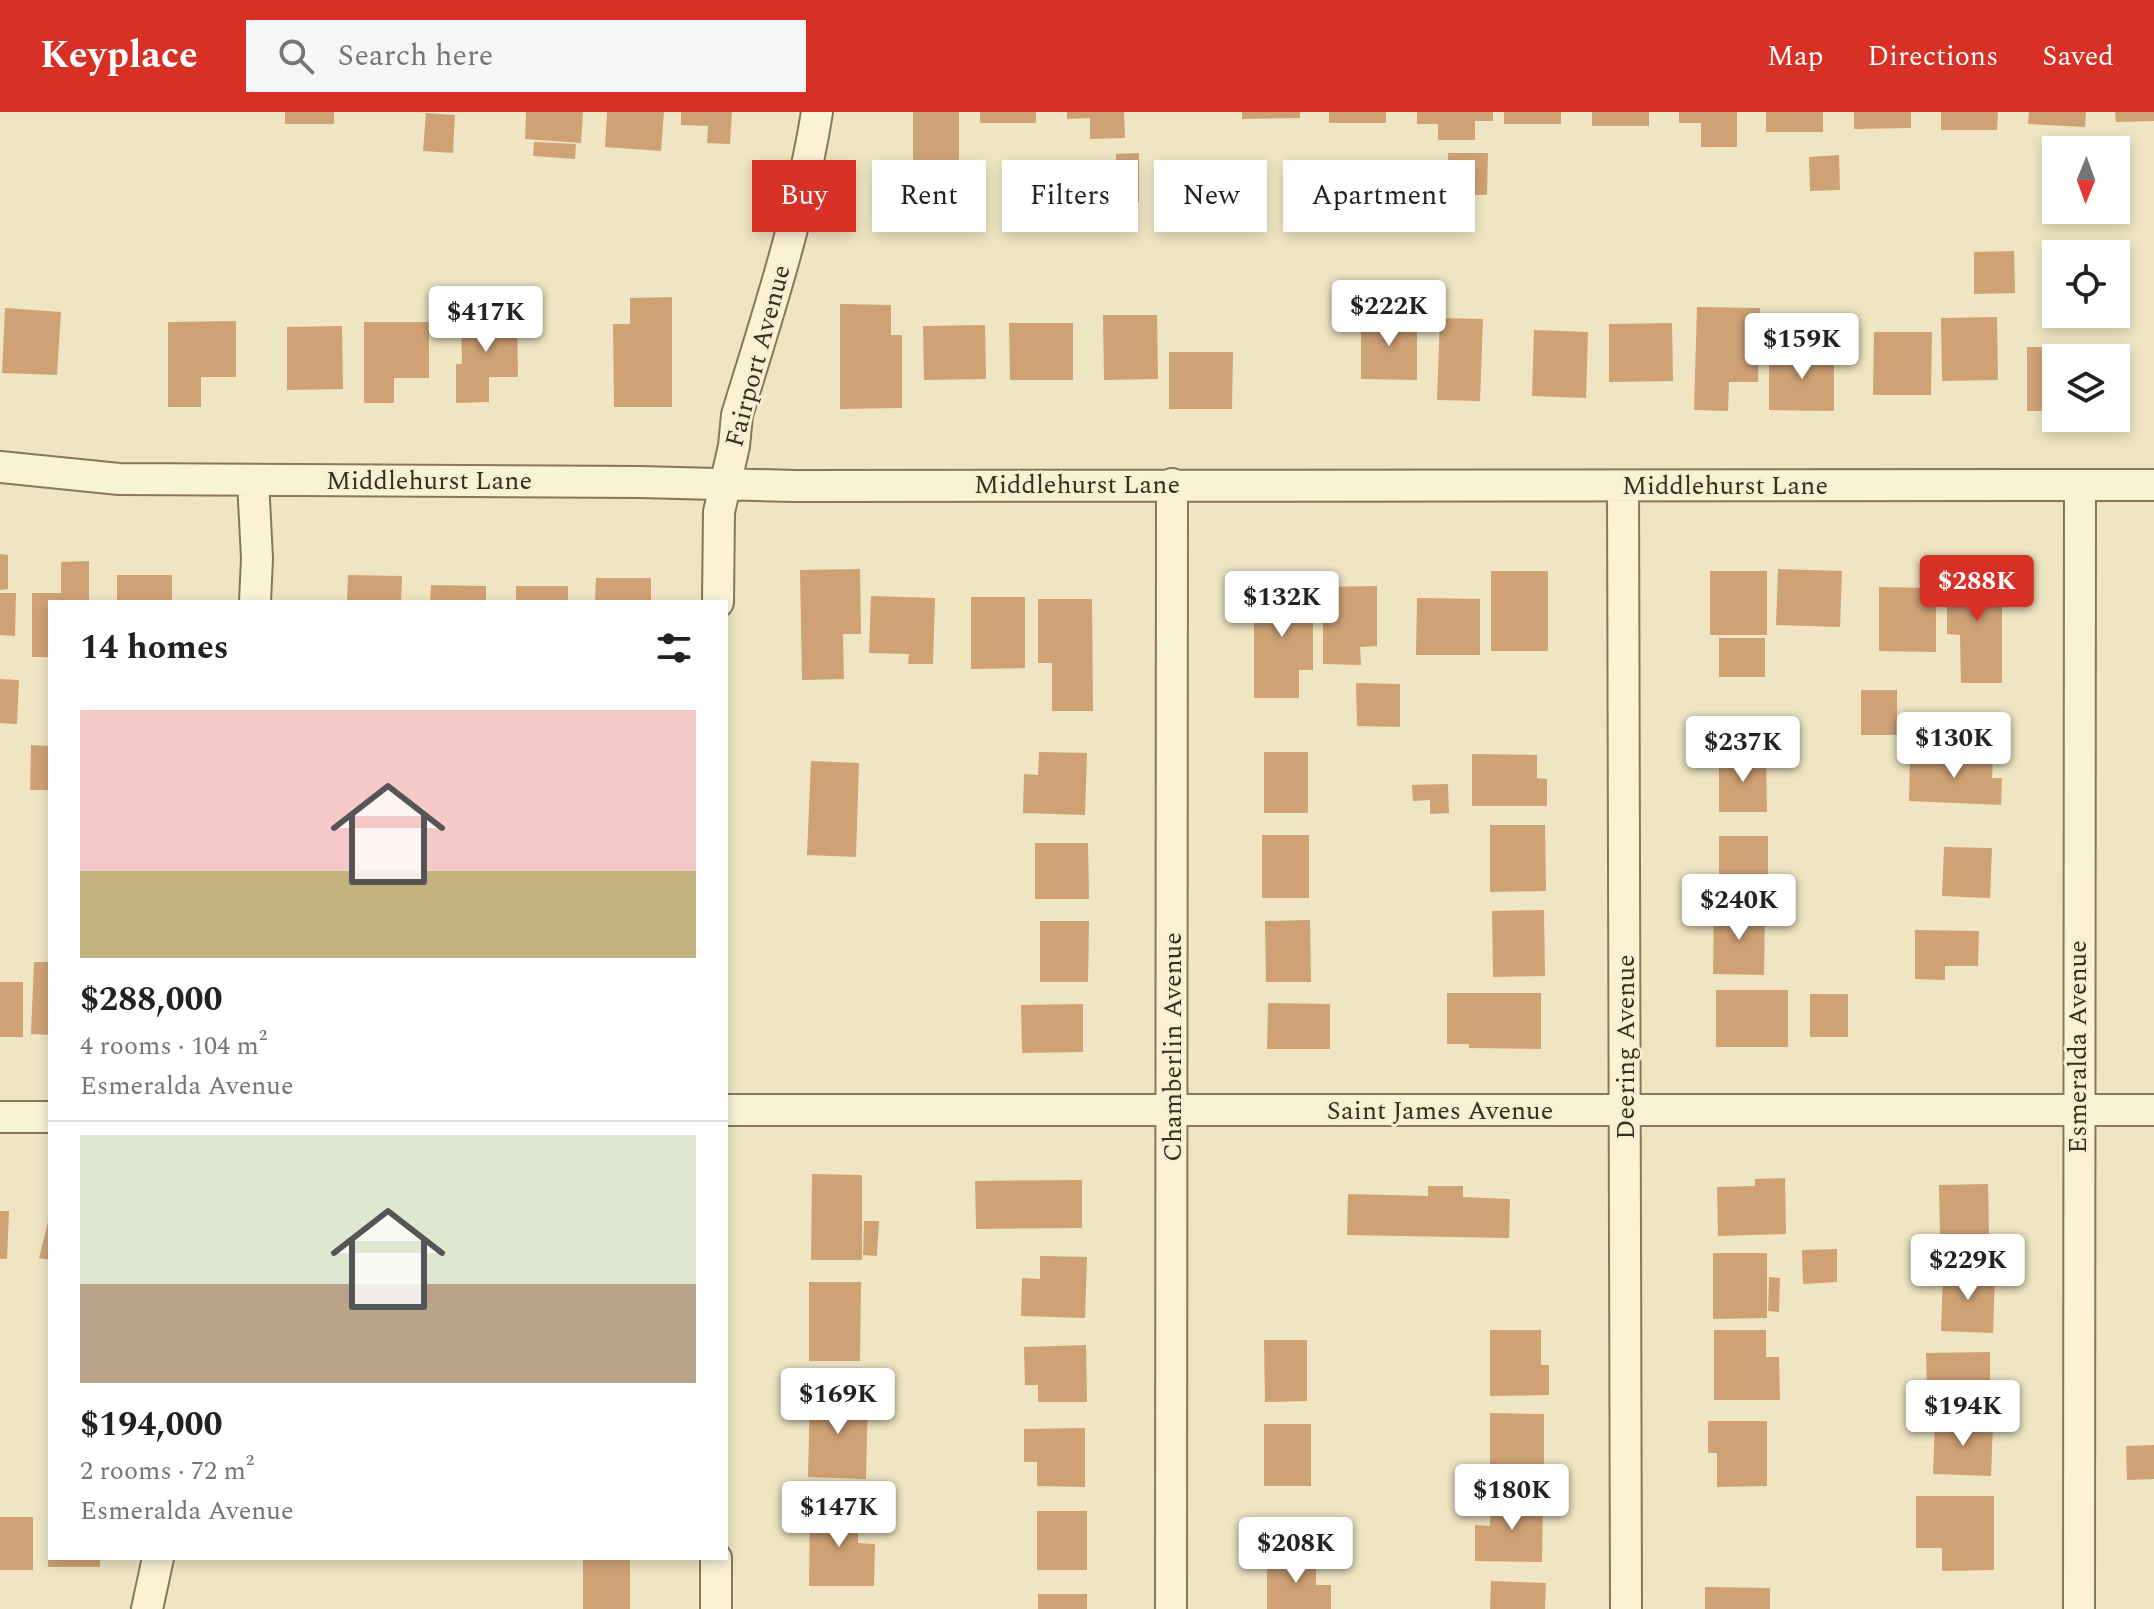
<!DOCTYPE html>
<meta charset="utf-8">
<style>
body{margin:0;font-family:Spectral,serif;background:#f6f6f6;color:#202124;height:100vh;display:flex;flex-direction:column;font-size:30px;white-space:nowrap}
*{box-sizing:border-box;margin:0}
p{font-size:26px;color:#757577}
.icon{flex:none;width:44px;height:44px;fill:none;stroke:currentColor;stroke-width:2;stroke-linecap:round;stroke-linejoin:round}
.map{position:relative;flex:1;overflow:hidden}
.drawer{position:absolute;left:48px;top:488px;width:680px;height:960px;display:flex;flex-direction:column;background:#fff;border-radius:0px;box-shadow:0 4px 12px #0003}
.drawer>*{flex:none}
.top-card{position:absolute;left:752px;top:48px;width:760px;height:72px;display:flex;gap:16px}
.needle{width:52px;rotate:181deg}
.fabs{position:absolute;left:2042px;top:24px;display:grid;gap:16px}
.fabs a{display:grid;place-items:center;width:88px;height:88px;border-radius:0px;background:#fff;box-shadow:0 4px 12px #0003;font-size:40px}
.price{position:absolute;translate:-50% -68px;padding:0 18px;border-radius:8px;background:#fff;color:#222;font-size:26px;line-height:52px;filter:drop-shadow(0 2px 4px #0008)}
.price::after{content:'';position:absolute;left:50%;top:48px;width:24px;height:18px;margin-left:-12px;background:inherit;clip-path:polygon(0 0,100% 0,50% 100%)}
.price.on{background:#d93025;color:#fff}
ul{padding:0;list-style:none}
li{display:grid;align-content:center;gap:16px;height:424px;padding:0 32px}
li+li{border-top:2px solid #e0e0e0}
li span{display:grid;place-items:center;height:248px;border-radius:0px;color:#555}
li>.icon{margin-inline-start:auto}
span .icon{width:144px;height:144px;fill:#fffc;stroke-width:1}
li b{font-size:34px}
h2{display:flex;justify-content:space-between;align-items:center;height:96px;padding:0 32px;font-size:34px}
.tag{padding:0 28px;border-radius:0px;background:#fff;box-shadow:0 4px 12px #0003;font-size:28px;line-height:72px}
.tag.on{background:#d93025;color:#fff}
header{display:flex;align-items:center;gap:48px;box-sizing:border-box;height:112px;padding:0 40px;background:#d93025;color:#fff}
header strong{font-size:38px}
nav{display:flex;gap:44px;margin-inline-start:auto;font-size:28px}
.search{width:560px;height:72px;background:#f6f6f6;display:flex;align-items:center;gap:20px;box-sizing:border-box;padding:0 28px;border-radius:0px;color:#757577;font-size:30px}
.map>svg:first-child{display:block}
</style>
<header>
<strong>Keyplace</strong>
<div class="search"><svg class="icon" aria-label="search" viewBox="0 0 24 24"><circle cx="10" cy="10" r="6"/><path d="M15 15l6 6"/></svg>Search here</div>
<nav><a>Map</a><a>Directions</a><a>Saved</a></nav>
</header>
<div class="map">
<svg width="2154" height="1497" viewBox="0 0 2154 1497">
<rect width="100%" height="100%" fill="#efe5c2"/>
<path fill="#cfa276" d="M285,0H334V12H285Z
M526,0H583L581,31L525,27Z
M607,0H664L661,39L605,35Z
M681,0H732L730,32L707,31L708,14L681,13Z
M913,0H959V64H913Z
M980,0H1036V11H980Z
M1067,0H1124L1125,26L1090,27V6L1067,7Z
M1242,0H1300V6L1242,7Z
M1329,0H1386V11H1329Z
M1417,0H1493V9H1475V28H1438V12H1417Z
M1504,0H1561V12H1504Z
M1592,0H1649V14H1592Z
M1679,0H1737V35H1701V11H1679Z
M1766,0H1823V20H1766Z
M1854,0H1911V16L1854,17Z
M1941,0H1998L1997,18H1941Z
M2029,0H2086L2085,15L2028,12Z
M2115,0H2154V9L2116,10Z
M426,1L455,3L453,41L423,39Z
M534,30L576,32L575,47L533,44Z
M1139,41V90L1116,91V42Z
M1448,41H1488L1487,83H1448Z
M1839,43L1840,78L1810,79L1809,45Z
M2061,137H2104L2105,142H2062Z
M2014,139L2015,181L1974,182V140Z
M672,185V295H614L613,212H630V186Z
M840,192L891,193V223H902V296L840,297Z
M1697,195L1760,196L1758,270H1729L1728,299L1694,298Z
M5,196L61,200L57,263L2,261Z
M517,200L518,265H489V290L456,291V252H462L461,201Z
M1103,203H1157L1158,267L1104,268Z
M1361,204L1417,205V268L1361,267Z
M1997,205L1998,268L1942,269L1941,206Z
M1440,206L1483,207L1480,289L1437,288Z
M236,209V265H201V295H168V210Z
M364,210H429V266H394V291H364Z
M1009,211H1073V268H1010Z
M1672,211L1673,269L1609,270V212Z
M985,213L986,267L924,268L923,214Z
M342,214L343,277L287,278V215Z
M1534,218L1588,220L1586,286L1532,284Z
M1874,220H1932L1931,283H1873Z
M2027,235H2090L2091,246H2056V299H2027Z
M1169,240H1233L1232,297H1169Z
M1769,240H1834V299L1769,298Z
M0,442L8,443V477L0,478Z
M89,449V490H50V545H32V481H61V450Z
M860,457L861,522H843L844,567L802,568L800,458Z
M1778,457L1842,459L1840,515L1776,513Z
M1491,459H1548V539H1491Z
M1710,459H1767V523H1710Z
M1947,459H2002V571H1961L1960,523L1947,522Z
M117,463H172V490H117Z
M348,463L402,464L401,490H347Z
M596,466H651V490H595Z
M431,473L486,474V490H430Z
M1254,473L1313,474V558H1299V586H1254Z
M516,474H568V490H516Z
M1377,474V534L1360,535L1361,553L1323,552V475Z
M1879,475L1936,476V540L1879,539Z
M0,481H16L15,524L0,523Z
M871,484L935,486L933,552H908L909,542L869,541Z
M971,485H1025V556L971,557Z
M1417,486L1480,487V543H1416Z
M1038,487H1092L1093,599H1052V551H1038Z
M1719,526H1765V565H1719Z
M0,567L19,568L17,612L0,611Z
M1356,571L1400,572V615L1357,614Z
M1861,578H1897V623H1861Z
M31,633L50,634V678H30Z
M1039,640L1087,641L1085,703L1023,701L1024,662L1038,663Z
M1264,640H1308V701H1264Z
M1472,642L1537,643V666L1547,667V694H1472Z
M1719,643H1766L1767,700H1719Z
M1910,643L1993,646L1992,666H2002L2001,693L1909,689Z
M811,649L859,651L856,745L807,743Z
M1448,672L1449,701L1430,702V688L1413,689L1412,673Z
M1490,713H1545L1546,779L1490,780Z
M1262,723H1309V786H1262Z
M1719,724H1768V780H1719Z
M1035,731H1088L1089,787H1035Z
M1944,735L1992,736L1990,786L1942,784Z
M1714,797H1765L1764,863L1713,862Z
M1544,798L1545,864L1493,865L1492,799Z
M1310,808L1311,870H1266L1265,809Z
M1040,809H1089L1088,870H1040Z
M1915,818L1979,819L1978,854H1945V868L1915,867Z
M34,850H50V923L31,922Z
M0,870H23V925H0Z
M1716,878H1788V935H1716Z
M1447,881H1541V937L1469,936V932H1447Z
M1810,882H1848V925H1810Z
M1268,891L1330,892V937H1267Z
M1083,892V940L1022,941L1021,893Z
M812,1062L862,1063V1148H811Z
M1785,1066L1786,1122L1718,1124L1717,1075L1755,1074V1067Z
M1082,1068V1116L976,1117L975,1069Z
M1988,1072L1989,1122L1940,1123L1939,1073Z
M1428,1074H1463V1085L1510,1087L1509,1126L1347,1123L1348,1082L1428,1084Z
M0,1099H9L7,1147H0Z
M49,1106H50V1148L39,1146Z
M864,1109H879L877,1144L863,1143Z
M1837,1137V1170L1803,1172L1802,1138Z
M1713,1141H1767V1206L1713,1207Z
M1040,1144L1087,1145L1085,1206L1021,1204L1022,1166L1040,1167Z
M1943,1159L1995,1161L1993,1221L1941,1219Z
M1769,1165L1780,1166L1779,1200L1768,1199Z
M809,1170H861L860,1249H809Z
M1490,1218H1541V1253H1549V1283L1490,1284Z
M1714,1218H1766V1245H1779L1780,1288H1714Z
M1264,1228H1307V1289L1265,1290Z
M1086,1233L1087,1290H1038V1273H1025L1024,1235Z
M1990,1240V1286H1927L1926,1241Z
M810,1280L868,1282L866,1367L808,1365Z
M1490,1301L1544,1302V1369H1490Z
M1708,1309H1767V1374L1717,1375V1341H1708Z
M1935,1309L1993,1311L1991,1364L1933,1362Z
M1264,1312H1311V1374H1264Z
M1085,1316V1375L1037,1374V1350H1024V1317Z
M2154,1333V1367L2127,1368L2126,1334Z
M1916,1384H1994V1458L1942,1459V1436H1916Z
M1491,1386H1543L1542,1450L1475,1449V1413L1490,1414Z
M810,1395H858V1431L875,1432L874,1474H809Z
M1037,1399H1087V1458H1037Z
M0,1405H33V1458H0Z
M1316,1445V1473H1331V1497H1267V1446Z
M48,1446H100V1455H48Z
M583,1446H630V1497H583Z
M1491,1469L1546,1471L1545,1497H1490Z
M1705,1475L1770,1476V1497H1705Z
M1038,1482H1087V1497H1038Z"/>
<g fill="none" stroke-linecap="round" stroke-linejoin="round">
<g stroke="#8a7658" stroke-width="34">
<path id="minor" d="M0,355L119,367L640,370L796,374L2154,373
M253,369L257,446L255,490
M1623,374L1626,1497
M718,490L719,400L734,334L737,303C768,202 800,105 817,0
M726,998H2154
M0,1005H50
M716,1446V1497
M147,1497L158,1446
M1171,1497L1172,372
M2079,1497L2080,373"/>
</g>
<use href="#minor" stroke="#faf2d5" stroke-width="30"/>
</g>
<g text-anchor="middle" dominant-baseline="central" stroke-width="6" stroke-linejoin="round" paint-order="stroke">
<g font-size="26" fill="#392d1d" stroke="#f7efd2">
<text transform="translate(758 244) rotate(-75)">Fairport Avenue</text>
<text x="429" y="369">Middlehurst Lane</text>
<text x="1077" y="373">Middlehurst Lane</text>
<text x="1725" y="374">Middlehurst Lane</text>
<text transform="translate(1173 935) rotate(-90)">Chamberlin Avenue</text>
<text transform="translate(1626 935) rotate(-90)">Deering Avenue</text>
<text transform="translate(2078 935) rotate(-90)">Esmeralda Avenue</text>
<text x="1440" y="999">Saint James Avenue</text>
</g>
</g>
</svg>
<div class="fabs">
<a><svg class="needle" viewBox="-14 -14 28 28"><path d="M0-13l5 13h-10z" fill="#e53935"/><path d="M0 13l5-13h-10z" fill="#757577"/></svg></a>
<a><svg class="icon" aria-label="locate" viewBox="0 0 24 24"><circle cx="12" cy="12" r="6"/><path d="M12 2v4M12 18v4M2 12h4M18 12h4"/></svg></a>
<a><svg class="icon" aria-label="layers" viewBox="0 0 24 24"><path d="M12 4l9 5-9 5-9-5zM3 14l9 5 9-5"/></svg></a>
</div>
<b class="price" style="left:1389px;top:236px">$222K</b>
<b class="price" style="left:486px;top:242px">$417K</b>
<b class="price" style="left:1802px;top:269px">$159K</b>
<b class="price on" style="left:1977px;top:511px">$288K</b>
<b class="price" style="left:1282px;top:527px">$132K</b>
<b class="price" style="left:1954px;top:668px">$130K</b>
<b class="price" style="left:1743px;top:672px">$237K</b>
<b class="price" style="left:1739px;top:830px">$240K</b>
<b class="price" style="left:1968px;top:1190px">$229K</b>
<b class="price" style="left:838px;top:1324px">$169K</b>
<b class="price" style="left:1963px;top:1336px">$194K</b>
<b class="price" style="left:1512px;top:1420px">$180K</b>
<b class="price" style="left:839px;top:1437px">$147K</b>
<b class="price" style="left:1296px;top:1473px">$208K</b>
<div class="top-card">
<a class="tag on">Buy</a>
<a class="tag">Rent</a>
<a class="tag">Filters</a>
<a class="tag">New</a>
<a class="tag">Apartment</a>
</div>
<section class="drawer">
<h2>14 homes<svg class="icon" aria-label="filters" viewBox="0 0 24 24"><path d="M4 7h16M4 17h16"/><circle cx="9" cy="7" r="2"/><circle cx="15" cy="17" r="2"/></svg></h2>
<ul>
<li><span style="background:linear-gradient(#f6c9c9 65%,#c2b280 0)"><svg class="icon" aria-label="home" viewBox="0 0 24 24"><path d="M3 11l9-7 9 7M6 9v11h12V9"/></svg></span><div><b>$288,000</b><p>4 rooms · 104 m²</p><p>Esmeralda Avenue</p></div></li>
<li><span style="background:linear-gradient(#dfe7d0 60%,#b9a48a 0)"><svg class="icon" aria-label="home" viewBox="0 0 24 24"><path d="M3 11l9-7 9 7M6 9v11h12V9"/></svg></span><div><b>$194,000</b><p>2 rooms · 72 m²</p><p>Esmeralda Avenue</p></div></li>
</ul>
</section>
</div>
